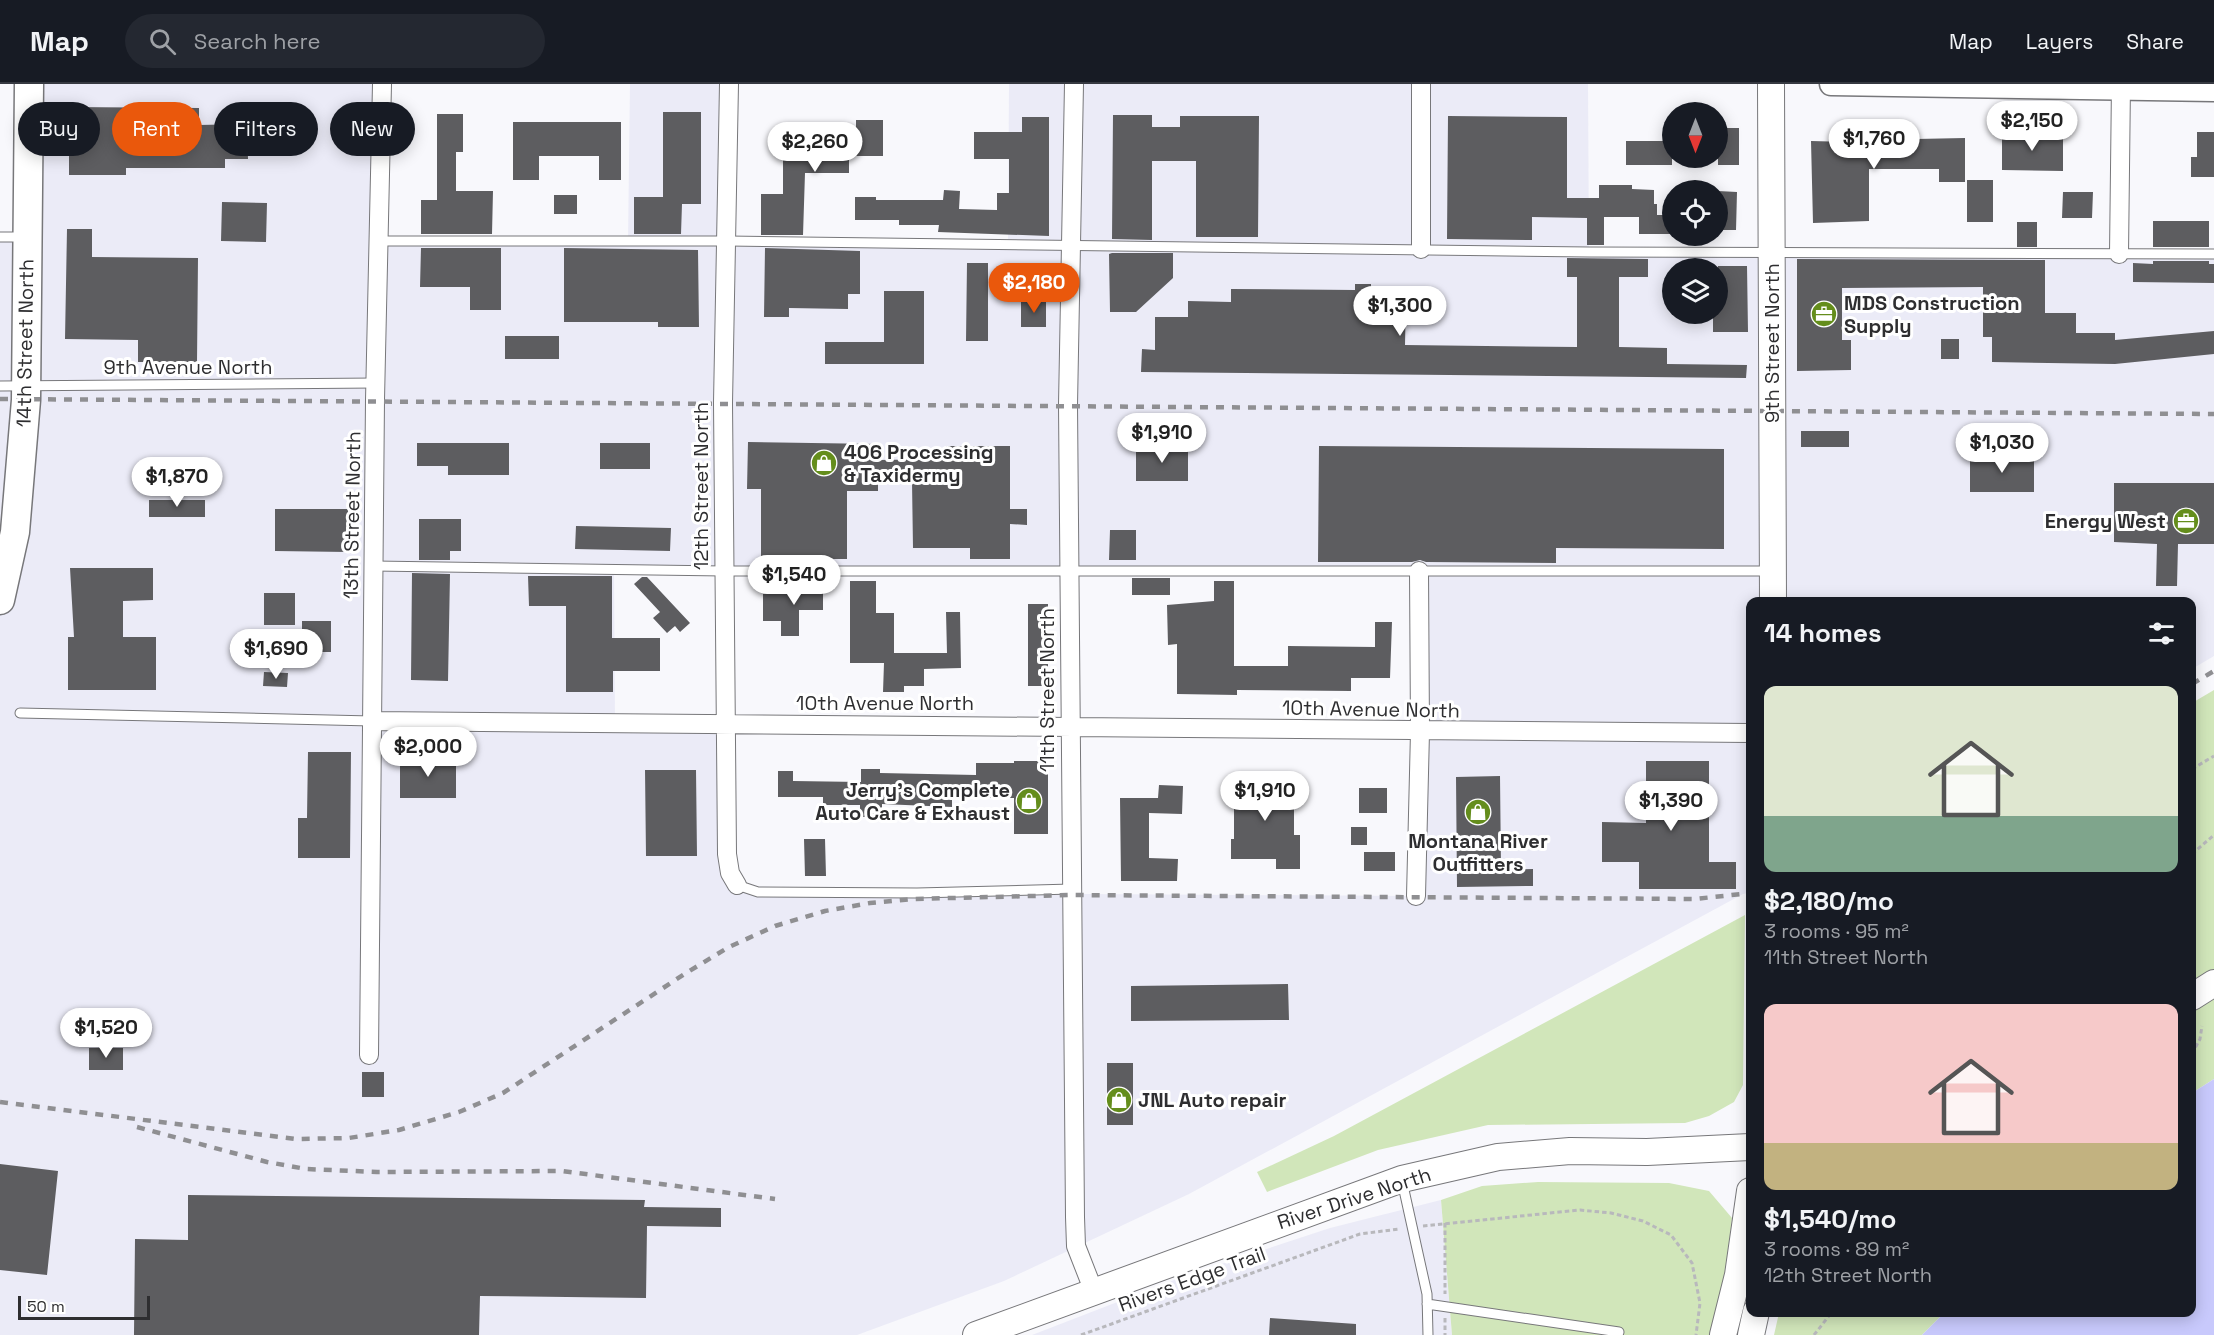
<!DOCTYPE html>
<meta charset="utf-8">
<style>
body{margin:0;font-family:"Space Grotesk",sans-serif;background:#242831;color:#f1f3f6;height:100vh;display:flex;flex-direction:column;font-size:22px;white-space:nowrap}
*{box-sizing:border-box;margin:0}
p{font-size:20px;color:#9ea1a6}
.icon{flex:none;width:33px;height:33px;fill:none;stroke:currentColor;stroke-width:2;stroke-linecap:round;stroke-linejoin:round}
.map{position:relative;flex:1;overflow:hidden}
.drawer{position:absolute;left:1746px;top:513px;width:450px;height:720px;display:flex;flex-direction:column;background:#171b24;border-radius:12px;box-shadow:0 3px 15px #0003}
.drawer>*{flex:none}
.hud{position:absolute;left:18px;top:18px;width:570px;height:54px;display:flex;gap:12px}
.needle{width:39px;rotate:180deg}
.tools{position:absolute;left:1662px;top:18px;display:grid;gap:12px}
.tools a{display:grid;place-items:center;width:66px;height:66px;border-radius:50%;background:#171b24;box-shadow:0 3px 15px #0003;font-size:30px}
.scale{position:absolute;left:18px;bottom:15px;width:132px;box-sizing:border-box;padding-left:6px;border:3px solid #2e2e30;border-top:0;font-size:16px;line-height:21px;white-space:nowrap;color:#2e2e30;-webkit-text-stroke:4px #fff;paint-order:stroke}
.price{position:absolute;translate:-50% -51px;padding:0 14px;border-radius:21px;background:#fff;color:#222;font-size:20px;line-height:39px;filter:drop-shadow(0 2px 3px #0008)}
.price::after{content:'';position:absolute;left:50%;top:36px;width:18px;height:14px;margin-left:-9px;background:inherit;clip-path:polygon(0 0,100% 0,50% 100%)}
.price.active{background:#ea580c;color:#fff}
ul{padding:0;list-style:none}
li{display:grid;align-content:center;gap:12px;height:318px;padding:0 18px}
li span{display:grid;place-items:center;height:186px;border-radius:12px;color:#555}
li>.icon{margin-inline-start:auto}
span .icon{width:108px;height:108px;fill:#fffc;stroke-width:1}
li b{font-size:26px}
h2{display:flex;justify-content:space-between;align-items:center;height:72px;padding:0 18px;font-size:26px}
.tag{padding:0 21px;border-radius:27px;background:#171b24;box-shadow:0 3px 15px #0003;font-size:21px;line-height:54px}
.tag.active{background:#ea580c;color:#fff}
header{display:flex;align-items:center;gap:36px;box-sizing:border-box;height:84px;padding:0 30px;background:#171b24;border-bottom:2px solid #363941}
header strong{font-size:28px}
nav{display:flex;gap:33px;margin-inline-start:auto;font-size:21px}
.search{width:420px;height:54px;background:#242831;display:flex;align-items:center;gap:15px;box-sizing:border-box;padding:0 21px;border-radius:33px;color:#9ea1a6;font-size:22px}
.map>svg:first-child{display:block}
</style>
<header>
<strong>Map</strong>
<div class="search"><svg class="icon" aria-label="search" viewBox="0 0 24 24"><circle cx="10" cy="10" r="6"/><path d="M15 15l6 6"/></svg>Search here</div>
<nav><a>Map</a><a>Layers</a><a>Share</a></nav>
</header>
<div class="map">
<svg width="2214" height="1251" viewBox="0 0 2214 1251">
<rect width="100%" height="100%" fill="#f8f8fc"/>
<path fill="#ebebf7" fill-rule="evenodd" d="M29,0H382L379,157L628,158L630,0H729L728,157L1008,160L1009,0H1588L1589,168L2214,170V572L2192,585V518H1750V809L1743,810L1189,1110L1004,1197L857,1251H0V153H27ZM1672,184H1718V230H1672ZM614,486L1419,487L1415,812L758,808L730,789L725,641L615,639Z
M1441,1116L1452,1251H1032L1182,1193L1330,1144Z"/>
<path fill="#d1e6ba" d="M2214,606V995L2192,1009V619Z
M1745,831L1743,1001L1734,1018L1709,1032L1685,1039L1488,1041L1378,1066L1267,1108L1257,1088L1334,1052Z
M1538,1098L1669,1099L1709,1107L1732,1134L1728,1175L1711,1251H1452L1441,1116L1482,1102Z
M1779,1229H1944L1922,1251H1774Z"/>
<path fill="#c8c9fc" d="M2214,995V1251H1922L1944,1229L2192,1228V1009Z"/>
<path fill="#5d5d60" d="M69,23L199,24V41L247,40L248,75H225V84H126V91H69Z
M663,28H701V120H682L681,150H634V113H663Z
M437,30H463V68H456V107H493L492,150H421V116H437Z
M1113,31H1152V43H1180V32H1259L1258,153H1196V77H1152V156L1112,155Z
M1448,32L1567,33V114H1599V101H1632V105L1654,106V120H1657V131H1672V150H1639V133H1604V161H1587V134L1532,133V156L1447,155Z
M1022,33H1049V152L938,148L939,141H899V136H855V113H876V116H943L944,106L960,107L959,125L997,126V109H1009V75H974V48H1022Z
M856,36H883V72H849V89H805L803,151H761V110H783V71H790L792,52H856Z
M513,38H621V96H599V72H539V96H513Z
M1718,44H1739V81H1718Z
M1888,48H1916V55L1965,54V98H1939V85H1869V137L1813,139L1811,57L1888,59Z
M2197,48H2214V93H2191V73H2197Z
M2002,50L2063,51V87L2002,86Z
M1626,57H1672V81H1626Z
M1967,96H1993V138H1967Z
M1718,107L1737,108L1736,146H1718Z
M2063,108H2093L2092,134H2062Z
M554,111H577V130H554Z
M222,118L267,119L266,158L221,157Z
M2153,137H2209V163H2153Z
M2017,138H2037V163H2017Z
M67,145H92V173L198,174L197,278H138V256L65,255Z
M421,164H501V226H470V203H420Z
M564,164L698,166L699,243H658V238H564Z
M765,164L860,167V210H848V225L789,224V233H764Z
M1112,169H1173V194L1136,228H1110L1109,170Z
M1567,174L1648,175V193H1619V263L1667,264V280L1747,281L1746,294L1141,288L1142,265L1155,266V233H1188V217L1231,218V205L1355,206V200H1371V207L1406,208L1405,261L1577,263V193H1567Z
M1797,175L2045,176V229H2076V249H2115V256L2214,247V270L2115,280L1992,278V253H1983V203L1842,204V256H1851V286L1797,287Z
M2153,177H2209V180H2214V199L2133,198V179L2153,180Z
M967,179H988V257H966Z
M1718,182H1747L1748,248H1713V230H1718Z
M884,207H924V280H825V258H884Z
M1021,216H1046V243H1021Z
M505,252H559V275H505Z
M1941,255H1959V275H1941Z
M1801,347H1849V363H1801Z
M748,358L878,360V376L946,375V362H1010V425H1027V441L1010,440V475H970V464H913L912,397H878V407H847V475H823V480H802V474H761V405H747Z
M417,359H509V391H448V382H417Z
M600,359H650V385H600Z
M1136,362H1188V397H1136Z
M1319,362L1724,365V465L1556,464V479L1426,478L1420,476L1412,478H1318Z
M1970,373H2034V408H1970Z
M2114,399H2214V460H2178L2177,502H2156L2157,460L2114,458Z
M149,416H205V433H149Z
M275,425H348V468L275,467Z
M419,435H461V467H450V476H419Z
M576,442L671,444L670,467L575,465Z
M1110,446H1136V476H1109Z
M70,484H153V516L123,517V553H156V606H68V553H74Z
M412,489L450,490L448,597L411,596Z
M528,492H612V554H660V587H613V608H566V522H529Z
M642,493H647L690,539L680,548L675,542L667,549L653,534L660,528L634,500Z
M802,494H823V526H799V552H781V537H763V510H802Z
M1132,494H1170V511H1132Z
M850,497H876V529H894V569H947L946,528H960L961,584L924,585V602H904V608H883L884,579H850Z
M1214,497H1234V582H1288V562L1375,563V538H1392L1390,594H1351V607L1237,606V611L1177,610V560L1168,561L1167,521L1214,517Z
M264,509H295V541H264Z
M1028,520H1048V602H1028Z
M302,537H331V568H302Z
M264,588L288,589L287,603L263,602Z
M308,668H351L350,774H298V734H307Z
M400,673H456V714H400Z
M1014,677H1048V750H1014V714H952V723L882,720V733H860V721H823V713H778V687H793V697L861,698V685H880V689L976,691V679H1014Z
M1646,677H1709V778H1736V805H1639V778H1602V738L1646,739Z
M645,686H696L697,772H646Z
M1234,689H1254V697H1294V751H1300V785H1276V775H1231V755H1234Z
M1500,692L1501,786L1533,785V802L1457,803L1456,693Z
M1159,701L1183,702L1182,730L1149,729V774L1178,775L1177,797H1121L1120,714H1158Z
M1359,704H1387V729H1359Z
M1351,743H1367V761H1351Z
M804,755H825L826,792H805Z
M1364,768H1395V787H1364Z
M1288,900L1289,936L1131,937V902Z
M89,964H123V986H89Z
M1107,979H1133V1041H1107Z
M362,988H384V1013H362Z
M0,1080L58,1087L47,1191L0,1186Z
M188,1111L645,1116L644,1123L721,1124V1143L647,1142L646,1214L480,1212L479,1251H134L135,1155L188,1156Z
M1270,1234L1356,1240V1251H1269Z"/>
<g fill="none" stroke-linecap="round" stroke-linejoin="round">
<g stroke="#77777a" stroke-width="11">
<path id="service" d="M0,153H25
M379,157H728L1589,168L2214,170
M0,302L376,299
M374,482L724,487H1771
M20,629L372,637
M737,801L758,808L917,809L1072,805
M1402,1097L1427,1210L1428,1251
M1427,1220L1619,1248L1618,1251"/>
</g>
<g stroke="#77777a" stroke-width="20">
<path id="minor" d="M729,0L723,319L727,770L730,789L737,801
M1074,0L1068,321L1075,1133L1076,1162L1094,1208
M1421,0V165
M2119,170L2121,0
M372,637L1750,649
M1416,812L1420,648L1419,487
M369,971L375,316L382,0"/>
</g>
<g stroke="#77777a" stroke-width="25">
<path id="tertiary" d="M1831,0L2214,6"/>
</g>
<g stroke="#77777a" stroke-width="28">
<path id="secondary" d="M1771,0L1773,518
M2192,913L2214,899
M976,1251L1402,1095L1498,1073L1570,1067L1647,1068L1750,1063
M1723,1251L1738,1191L1750,1107
M1751,1251L1756,1228"/>
</g>
<g stroke="#77777a" stroke-width="31">
<path id="primary" d="M0,516L15,448L26,316L29,0"/>
</g>
<path stroke="#b8b8bc" stroke-width="3" stroke-dasharray="4.5 3" stroke-linecap="butt" d="M2192,685L2214,672
M2192,770L2214,751
M2192,970L2200,955L2202,942
M1445,1139V1210
M1423,1142L1580,1126L1611,1129L1643,1137L1671,1151L1692,1179L1700,1219L1696,1251
M1445,1234V1251
M1081,1251L1360,1150L1399,1145
M1814,1251L1832,1228"/>
<use href="#service" stroke="#fff" stroke-width="9"/>
<use href="#minor" stroke="#fff" stroke-width="18"/>
<use href="#tertiary" stroke="#fff" stroke-width="22"/>
<use href="#secondary" stroke="#fff" stroke-width="26"/>
<use href="#primary" stroke="#fff" stroke-width="28"/>
<path stroke="#8f8f92" stroke-width="4.5" stroke-dasharray="8 8" stroke-linecap="butt" d="M0,315L2214,330
M2192,600L2214,587
M0,1018L296,1055L349,1054L399,1046L459,1028L503,1009L686,889L729,863L775,842L825,827L870,819L912,815L1072,811L1695,815L1750,809
M137,1043L267,1078L306,1085L377,1088L562,1087L775,1115"/>
</g>
<defs>
<g id="office-disc" transform="scale(1.35)"><circle r="9.5" fill="#648d1c" stroke="#fff"/><path d="M-6-3h4V-5.5h4V-3h4V5H-6ZM-1-4.5V-3h2v-1.5ZM-6 0V1H6V0Z" fill="#fff"/></g>
<g id="shop-disc" transform="scale(1.35)"><circle r="9.5" fill="#648d1c" stroke="#fff"/><path d="M-5-2.5h2.3a2.7 3.5 0 0 1 5.4 0H5L5.5 6h-11ZM-1.5-2.5h3a1.5 2.3 0 0 0-3 0Z" fill="#fff"/></g>
</defs>
<g fill-rule="evenodd">
<use href="#office-disc" x="1824" y="230"/>
<use href="#shop-disc" x="824" y="379"/>
<use href="#office-disc" x="2186" y="437"/>
<use href="#shop-disc" x="1029" y="717"/>
<use href="#shop-disc" x="1478" y="728"/>
<use href="#shop-disc" x="1119" y="1016"/>
</g>
<g text-anchor="middle" dominant-baseline="central" stroke-width="6" stroke-linejoin="round" paint-order="stroke">
<g font-size="20" font-weight="bold" fill="#2e2e30" stroke="#fff" text-anchor="start">
<text x="1844" y="219">MDS Construction<tspan x="1844" dy="23">Supply</tspan></text>
<text x="844" y="368">406 Processing<tspan x="844" dy="23">&amp; Taxidermy</tspan></text>
<text x="2166" y="437" text-anchor="end">Energy West</text>
<text x="1010" y="706" text-anchor="end">Jerry's Complete<tspan x="1010" dy="23">Auto Care &amp; Exhaust</tspan></text>
<text x="1478" y="757" text-anchor="middle">Montana River<tspan x="1478" dy="23">Outfitters</tspan></text>
<text x="1138" y="1016">JNL Auto repair</text>
</g>
<g font-size="20" fill="#2e2e30" stroke="#fff">
<text transform="translate(25 259) rotate(-89)">14th Street North</text>
<text transform="translate(1772 259) rotate(-90)">9th Street North</text>
<text x="188" y="283">9th Avenue North</text>
<text transform="translate(701 402) rotate(-90)">12th Street North</text>
<text transform="translate(352 431) rotate(-89)">13th Street North</text>
<text transform="translate(1047 606) rotate(-90)">11th Street North</text>
<text x="885" y="619">10th Avenue North</text>
<text transform="translate(1371 625) rotate(1)">10th Avenue North</text>
<text transform="translate(1354 1114) rotate(-18)">River Drive North</text>
<text transform="translate(1192 1195) rotate(-20)">Rivers Edge Trail</text>
</g>
</g>
</svg>
<div class="tools">
<a><svg class="needle" viewBox="-14 -14 28 28"><path d="M0-13l5 13h-10z" fill="#e53935"/><path d="M0 13l5-13h-10z" fill="#9ea1a6"/></svg></a>
<a><svg class="icon" aria-label="locate" viewBox="0 0 24 24"><circle cx="12" cy="12" r="6"/><path d="M12 2v4M12 18v4M2 12h4M18 12h4"/></svg></a>
<a><svg class="icon" aria-label="layers" viewBox="0 0 24 24"><path d="M12 4l9 5-9 5-9-5zM3 14l9 5 9-5"/></svg></a>
</div>
<div class="scale">50 m</div>
<b class="price" style="left:2032px;top:68px">$2,150</b>
<b class="price" style="left:1874px;top:86px">$1,760</b>
<b class="price" style="left:815px;top:89px">$2,260</b>
<b class="price active" style="left:1034px;top:230px">$2,180</b>
<b class="price" style="left:1400px;top:253px">$1,300</b>
<b class="price" style="left:1162px;top:380px">$1,910</b>
<b class="price" style="left:2002px;top:390px">$1,030</b>
<b class="price" style="left:177px;top:424px">$1,870</b>
<b class="price" style="left:794px;top:522px">$1,540</b>
<b class="price" style="left:276px;top:596px">$1,690</b>
<b class="price" style="left:428px;top:694px">$2,000</b>
<b class="price" style="left:1265px;top:738px">$1,910</b>
<b class="price" style="left:1671px;top:748px">$1,390</b>
<b class="price" style="left:106px;top:975px">$1,520</b>
<div class="hud">
<a class="tag">Buy</a>
<a class="tag active">Rent</a>
<a class="tag">Filters</a>
<a class="tag">New</a>
</div>
<section class="drawer">
<h2>14 homes<svg class="icon" aria-label="filters" viewBox="0 0 24 24"><path d="M4 7h16M4 17h16"/><circle cx="9" cy="7" r="2"/><circle cx="15" cy="17" r="2"/></svg></h2>
<ul>
<li><span style="background:linear-gradient(#dfe7d0 70%,#7fa58c 0)"><svg class="icon" aria-label="home" viewBox="0 0 24 24"><path d="M3 11l9-7 9 7M6 9v11h12V9"/></svg></span><div><b>$2,180/mo</b><p>3 rooms · 95 m²</p><p>11th Street North</p></div></li>
<li><span style="background:linear-gradient(#f6c9c9 75%,#c2b280 0)"><svg class="icon" aria-label="home" viewBox="0 0 24 24"><path d="M3 11l9-7 9 7M6 9v11h12V9"/></svg></span><div><b>$1,540/mo</b><p>3 rooms · 89 m²</p><p>12th Street North</p></div></li>
</ul>
</section>
</div>
